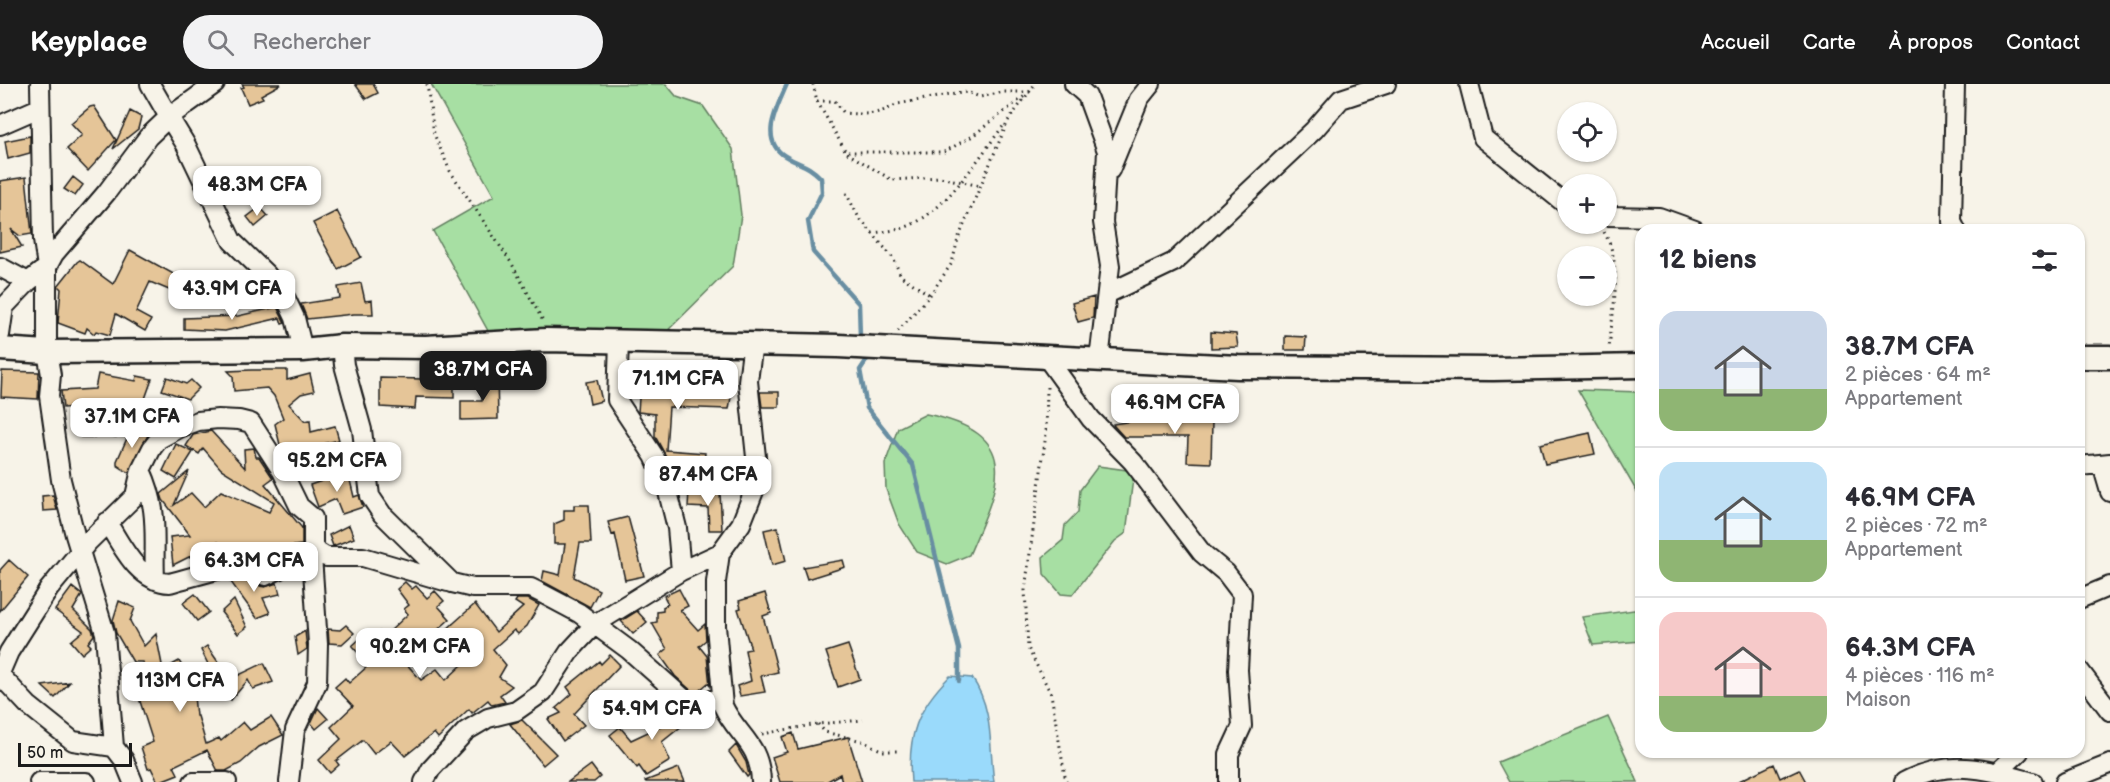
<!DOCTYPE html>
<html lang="fr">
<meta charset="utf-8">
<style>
body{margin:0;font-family:"Balsamiq Sans",sans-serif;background:#f2f2f3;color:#2b2b33;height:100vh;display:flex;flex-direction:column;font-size:22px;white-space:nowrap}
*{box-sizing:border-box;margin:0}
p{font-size:20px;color:#7c7c81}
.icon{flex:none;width:33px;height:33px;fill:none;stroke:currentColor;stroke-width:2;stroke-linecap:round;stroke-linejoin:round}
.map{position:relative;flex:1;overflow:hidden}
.drawer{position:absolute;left:1635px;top:140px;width:450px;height:534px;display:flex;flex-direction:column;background:#fff;border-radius:18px;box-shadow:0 2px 4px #0004}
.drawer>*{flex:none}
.controls{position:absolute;left:1557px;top:18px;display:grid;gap:12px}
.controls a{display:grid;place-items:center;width:60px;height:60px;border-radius:50%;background:#fff;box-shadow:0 2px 4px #0004;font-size:30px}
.scale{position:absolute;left:18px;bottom:15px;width:114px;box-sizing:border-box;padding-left:6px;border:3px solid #1c1c1c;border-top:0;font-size:16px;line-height:21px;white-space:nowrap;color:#1c1c1c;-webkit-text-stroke:4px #f7f3e8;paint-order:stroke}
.price{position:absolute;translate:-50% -51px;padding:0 14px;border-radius:12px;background:#fff;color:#222;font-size:20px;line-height:39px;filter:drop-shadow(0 2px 3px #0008)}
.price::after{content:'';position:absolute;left:50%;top:36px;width:18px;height:14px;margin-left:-9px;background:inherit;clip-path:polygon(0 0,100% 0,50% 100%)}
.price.current{background:#1c1c1c;color:#fff}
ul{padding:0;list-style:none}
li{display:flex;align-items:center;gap:18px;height:150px;padding:0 24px}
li+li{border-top:2px solid #e1e1e2}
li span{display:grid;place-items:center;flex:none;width:168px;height:120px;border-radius:18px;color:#555}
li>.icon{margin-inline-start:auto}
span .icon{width:72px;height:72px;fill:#fffc;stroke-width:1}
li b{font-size:26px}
h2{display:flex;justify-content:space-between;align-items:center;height:72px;padding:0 24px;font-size:26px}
header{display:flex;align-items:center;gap:36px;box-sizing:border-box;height:84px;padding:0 30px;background:#1c1c1c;color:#fff}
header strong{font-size:28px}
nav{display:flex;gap:33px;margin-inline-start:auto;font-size:21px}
.search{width:420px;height:54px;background:#f2f2f3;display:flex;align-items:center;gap:15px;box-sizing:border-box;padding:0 21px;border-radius:33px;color:#7c7c81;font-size:22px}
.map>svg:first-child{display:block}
</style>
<header>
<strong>Keyplace</strong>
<div class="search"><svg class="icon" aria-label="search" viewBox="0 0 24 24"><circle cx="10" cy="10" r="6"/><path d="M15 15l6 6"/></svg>Rechercher</div>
<nav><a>Accueil</a><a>Carte</a><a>À propos</a><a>Contact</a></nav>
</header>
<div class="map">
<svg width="2110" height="698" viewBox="0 0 2110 698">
<rect width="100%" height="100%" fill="#f7f3e8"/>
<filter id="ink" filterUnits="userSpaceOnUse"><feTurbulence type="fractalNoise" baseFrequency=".0167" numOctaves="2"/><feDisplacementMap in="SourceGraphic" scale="12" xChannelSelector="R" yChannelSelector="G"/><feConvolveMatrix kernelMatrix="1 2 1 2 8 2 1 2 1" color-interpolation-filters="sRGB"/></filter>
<g filter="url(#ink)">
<path fill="#a7dfa3" stroke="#627e60" stroke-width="1.5" d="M431,0H666L677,13L703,22L733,65L741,131L733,182L654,260L492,254L433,147L494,112Z
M1578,306L1641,308V415Z
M926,330C1025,350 1000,400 969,471L947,480L917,468L899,440L886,405L885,380L898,344Z
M1098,382L1134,387L1126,449L1115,457L1072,511L1061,510L1044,490L1043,473L1063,456L1065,441L1078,428L1080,406Z
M1641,525V557L1593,561L1582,533Z
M1608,633L1638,698H1509L1498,678Z"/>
<path fill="#9adafb" stroke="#688ea2" stroke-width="1.5" d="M950,592L972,594C994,625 989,662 994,698H911C907,652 917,625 950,592Z"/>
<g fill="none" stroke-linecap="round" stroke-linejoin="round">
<path stroke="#688ea2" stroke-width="4.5" d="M787,0C778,22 758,55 785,72C801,82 806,79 821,94L822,108L808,137L813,168L859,220L860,253L862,255
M870,271L860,286L867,324L913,381L959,565V597"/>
</g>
<path fill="#e5c598" stroke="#1c1c1c" stroke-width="1.5" d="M242,0H281L261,11L263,14L248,20L241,4L244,3Z
M355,0H373L378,9L366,15Z
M94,22L116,56L88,87L67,65L82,51L71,39L90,23Z
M130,27L141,33L138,45L113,65Z
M30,52V69L8,75L5,57Z
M26,93L32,150L20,152L11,145L22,163L0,168V97Z
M73,93L83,101L75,112L64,105Z
M260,123L268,132L255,143L247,133Z
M337,127L361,173L338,185L313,139Z
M130,166L188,198L181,211L150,198L136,228L151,236L145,247L116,230L110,251L96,247L94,250L87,244L85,249L58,239L61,205L58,202L77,178L80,176L113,200Z
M361,199L365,217L372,216L373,230H354L307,235L301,220L340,214L338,203Z
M1094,213L1093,234L1078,238L1072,219Z
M277,223L285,239L282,240L280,234L225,247L184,245V234L238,232Z
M1211,248L1236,250L1238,263L1211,264Z
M1285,252L1306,253L1305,266H1285Z
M251,286H287V296L310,290L314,307L301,310L289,320L305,337L310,336L311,348L335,342L339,356L326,359L329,369L291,380L281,365L275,340L283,334L274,312L267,304L234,307L233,292L228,287Z
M2,287L39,288L38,315L1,313Z
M98,290L136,297L137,292L152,295L140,329L116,353L95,349V353H81V339H73V323L63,324L61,307L95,305Z
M497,290L498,335L461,336V317H482L481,291Z
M167,293L186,300L191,296L199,304L188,315L162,306Z
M380,294L424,295H433V299H454V314L416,313L415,325L380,323Z
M597,296L602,317L590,320L586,298Z
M659,297L674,298V305L732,307L729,325L669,323L666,366L705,369L704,379L669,378L655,352V330L638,328L640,300L659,302Z
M760,308H779V323H762Z
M1132,337L1212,338L1211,379L1187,378L1188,353H1124L1114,342L1113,340Z
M132,343L149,349L129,389L117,381V377Z
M211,347L245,384L244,365L254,364L256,373H259L273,394L265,400L302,444V461L284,463L267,473L259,463L254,461L229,470L218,458L207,467L205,465L173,481L170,453L190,451L163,416L161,410L189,387L174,421L191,409L204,423L221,407L269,428L274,418L221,385L203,364L199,370L186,362L193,351Z
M1590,349L1595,370L1545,380L1540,360Z
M176,360L193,368L176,395L163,387Z
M348,388L354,413L359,411L363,423L342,430L336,415L318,423L310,401Z
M689,406L720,409L722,446H709L708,424L688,423Z
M53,411L57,426L43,427L42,412Z
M574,421H589L591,459H580L574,493L599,506L590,523L542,497L544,487L560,491L565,460H554V440L564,436V426H574Z
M628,433L644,492L625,496L615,450L612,451L608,438Z
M349,441L354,454L333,462L329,451Z
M778,443L786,477L772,481L764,446Z
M9,476L28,493L0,527V486Z
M843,476L845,483L807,495L803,483Z
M249,487L260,502L265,503L277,499L280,510L263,514L270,529L257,534L228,494Z
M405,498L412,505L416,502L427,514L435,507L444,517L438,522L450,535L403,576L421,596L437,585L446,596L477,567L461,548L454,554L446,546L475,520L496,548L523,523L515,518L517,515H528L539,521L527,542L518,550L514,546L493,565L506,581L499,593L512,602L500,611L505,618L492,621L488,616L472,629L469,625L438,654L434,649L405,672L391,657L374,670L363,656L336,677L339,681L330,689L319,676L341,655L331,643L353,622L335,603L345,594L349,599L369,581L352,562L363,552L367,557L378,547L387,550L408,530L404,525L409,521L397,505Z
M72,503L82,511L73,526L92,545L94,551L88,559L91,562L82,570L71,557L83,547L55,526Z
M679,505L688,522L680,526L698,546L705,540L706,556L699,562L707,572L710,602L708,599L695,610L675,592L660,571L667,565L652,539L657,538V528L663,527V523L668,520L664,512Z
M765,509L771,529L763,532L778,588L761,592L765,608L740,612L737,602L751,597L745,566L751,565L738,525L741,524L739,517Z
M195,510L209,528L197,537L183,519Z
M234,516L247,543L238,550L221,528Z
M119,517L135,524L130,537L144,562L156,550L163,586L179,577L185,587L171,595L174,607L164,615L194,612L196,632H198L206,660L219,654L221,657L243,638L250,646L271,633L283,651L259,663L241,679L226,687H218L207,666L174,682L178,690L158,698L151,684L148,685L141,663L153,658L138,611L139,603L144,601L143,578H133L116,549L113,536Z
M637,527L647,538L633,550L621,537Z
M346,541L354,549L342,560L329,559L328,545L340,546Z
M305,547L307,565L298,571L295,553Z
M848,561L860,595L838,603L826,568Z
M207,562L223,585L231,582L235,593L264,579L273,598L253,605L248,596L231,616L220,604L201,566Z
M610,571L620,581L574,630L584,641L563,657L548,635L561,629L556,624L572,610L567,603L599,577L601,580Z
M70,598L55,614L42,602Z
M672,619L684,630L693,633L662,658L670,677L646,692L639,682L637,684L610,651L620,643L631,656L663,641L656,632Z
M318,624L328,635L316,645L311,639Z
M522,636L556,670L543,681L510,640Z
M793,649L798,665L848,653L862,698H842L840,690L826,698H780L772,673L787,668L782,653Z
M736,661L746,678L749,691L747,693L729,668Z
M1774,680L1780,694L1799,685L1806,698H1737Z
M591,681L600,693L594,698H568Z
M679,684L685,698H646L645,697Z"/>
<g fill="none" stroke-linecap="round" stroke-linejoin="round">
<g stroke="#1c1c1c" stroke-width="22">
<path id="minor" d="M40,0L43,156L47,183V268L51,291L49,312L61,396L75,451L105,549L114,663L124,676L133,698
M215,0L169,33L186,61L232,157L267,191L286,215L295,234L303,266
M1074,0L1087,12L1107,67L1103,138L1110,182L1099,276
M1469,0L1483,54L1568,122
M1955,0L1952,138L1956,146
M0,41L39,24
M1110,86L1139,15L1151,0
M1606,132L1659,133L1695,146
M0,183L28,198
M1109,209L1174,178L1314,46L1341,15L1386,0
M0,251L4,223L28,198L47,183L54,170L107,108L148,53L169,33L150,0
M619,257L617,316L654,372L665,396L677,444L681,487
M753,259L748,297L756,373L754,407L741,440L720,469L716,498V542L723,622C737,652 760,659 761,698
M342,262L344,281L362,346L370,412L382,430L452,499L473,504H531L543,510L579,529L629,566L691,621L697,622L722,612
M1047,274L1091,335L1133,378L1202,469L1226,489L1242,510L1238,586L1242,642L1229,670V698
M2105,380V391L2110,408
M2079,382L2110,379
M141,386C160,427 153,453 155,496
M107,438C122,462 138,498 170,499C193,492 235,483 253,472L265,492L278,486L285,474L312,472L313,465L326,473H363L448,498
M2079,515L2110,502
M2079,586L2110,627
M0,589L9,568L49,505L88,458L135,412L141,386L152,364L159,355L179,344L198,337L218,335L239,336L251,339L282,387L299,422L313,434V465
M0,591L28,621L73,657L114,663
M1998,688L2019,668
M39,698H86
M193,698H227
M289,698L295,646L317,599L318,560L312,472
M424,698L431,685L466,647L488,634L516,627L543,608L569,568L595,540L681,487L720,469
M1904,698C1950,674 1985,685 2033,698
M2065,698L2110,680"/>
</g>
<g stroke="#1c1c1c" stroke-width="27">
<path id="tertiary" d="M0,265L47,268L303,266L342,262L426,263L546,256L838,262L1238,283L1493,285L1641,282
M2079,273H2110"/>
</g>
<path stroke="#1c1c1c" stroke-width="3" stroke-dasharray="1.5 4.5" stroke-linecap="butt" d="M427,0L434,50L450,87L512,180L543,237
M813,0L817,17L846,68H944L971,53L1026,11
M817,17H835L844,29C864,31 880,31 897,20L967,8L980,13L1004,8H1030
M847,69L892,96L940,93L980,102
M846,109L858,132L872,149C881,148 891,147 900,145C944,133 978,73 1005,40
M1604,148C1624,181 1612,229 1609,265
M872,149L893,174L901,192L930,211
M898,247L930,211L952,179L958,155L1008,37L1035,0
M1047,303L1046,350L1025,506L1028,564L1051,610L1066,698
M818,640L825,648L862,657L883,667H899
M762,650L818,640L863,636"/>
<use href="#minor" stroke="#f7f3e8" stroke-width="18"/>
<use href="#tertiary" stroke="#f7f3e8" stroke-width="22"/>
</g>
</g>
</svg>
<div class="controls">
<a><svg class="icon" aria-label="locate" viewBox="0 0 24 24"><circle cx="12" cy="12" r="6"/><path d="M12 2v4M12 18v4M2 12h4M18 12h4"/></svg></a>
<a>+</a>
<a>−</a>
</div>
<div class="scale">50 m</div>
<b class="price" style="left:257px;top:133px">48.3M CFA</b>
<b class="price" style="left:232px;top:237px">43.9M CFA</b>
<b class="price current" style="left:483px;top:318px">38.7M CFA</b>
<b class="price" style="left:678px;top:327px">71.1M CFA</b>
<b class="price" style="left:1175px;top:351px">46.9M CFA</b>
<b class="price" style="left:132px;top:365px">37.1M CFA</b>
<b class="price" style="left:337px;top:409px">95.2M CFA</b>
<b class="price" style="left:708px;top:423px">87.4M CFA</b>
<b class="price" style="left:254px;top:509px">64.3M CFA</b>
<b class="price" style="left:420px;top:595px">90.2M CFA</b>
<b class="price" style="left:180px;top:629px">113M CFA</b>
<b class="price" style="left:652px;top:657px">54.9M CFA</b>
<section class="drawer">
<h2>12 biens<svg class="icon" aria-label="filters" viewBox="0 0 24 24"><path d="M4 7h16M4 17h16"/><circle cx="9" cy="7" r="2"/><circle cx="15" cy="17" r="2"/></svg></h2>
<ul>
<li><span style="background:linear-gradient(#c9d6e8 65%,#8fb573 0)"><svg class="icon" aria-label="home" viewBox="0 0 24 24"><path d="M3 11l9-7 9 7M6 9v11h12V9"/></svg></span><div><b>38.7M CFA</b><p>2 pièces · 64 m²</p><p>Appartement</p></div></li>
<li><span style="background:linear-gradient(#bfe0f5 65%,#8fb573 0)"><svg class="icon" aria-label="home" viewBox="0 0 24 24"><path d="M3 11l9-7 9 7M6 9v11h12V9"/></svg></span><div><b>46.9M CFA</b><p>2 pièces · 72 m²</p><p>Appartement</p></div></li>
<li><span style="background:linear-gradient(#f6c9c9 70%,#8fb573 0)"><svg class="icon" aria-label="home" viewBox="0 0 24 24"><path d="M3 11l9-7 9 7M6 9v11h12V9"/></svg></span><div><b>64.3M CFA</b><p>4 pièces · 116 m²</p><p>Maison</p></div></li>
</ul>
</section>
</div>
